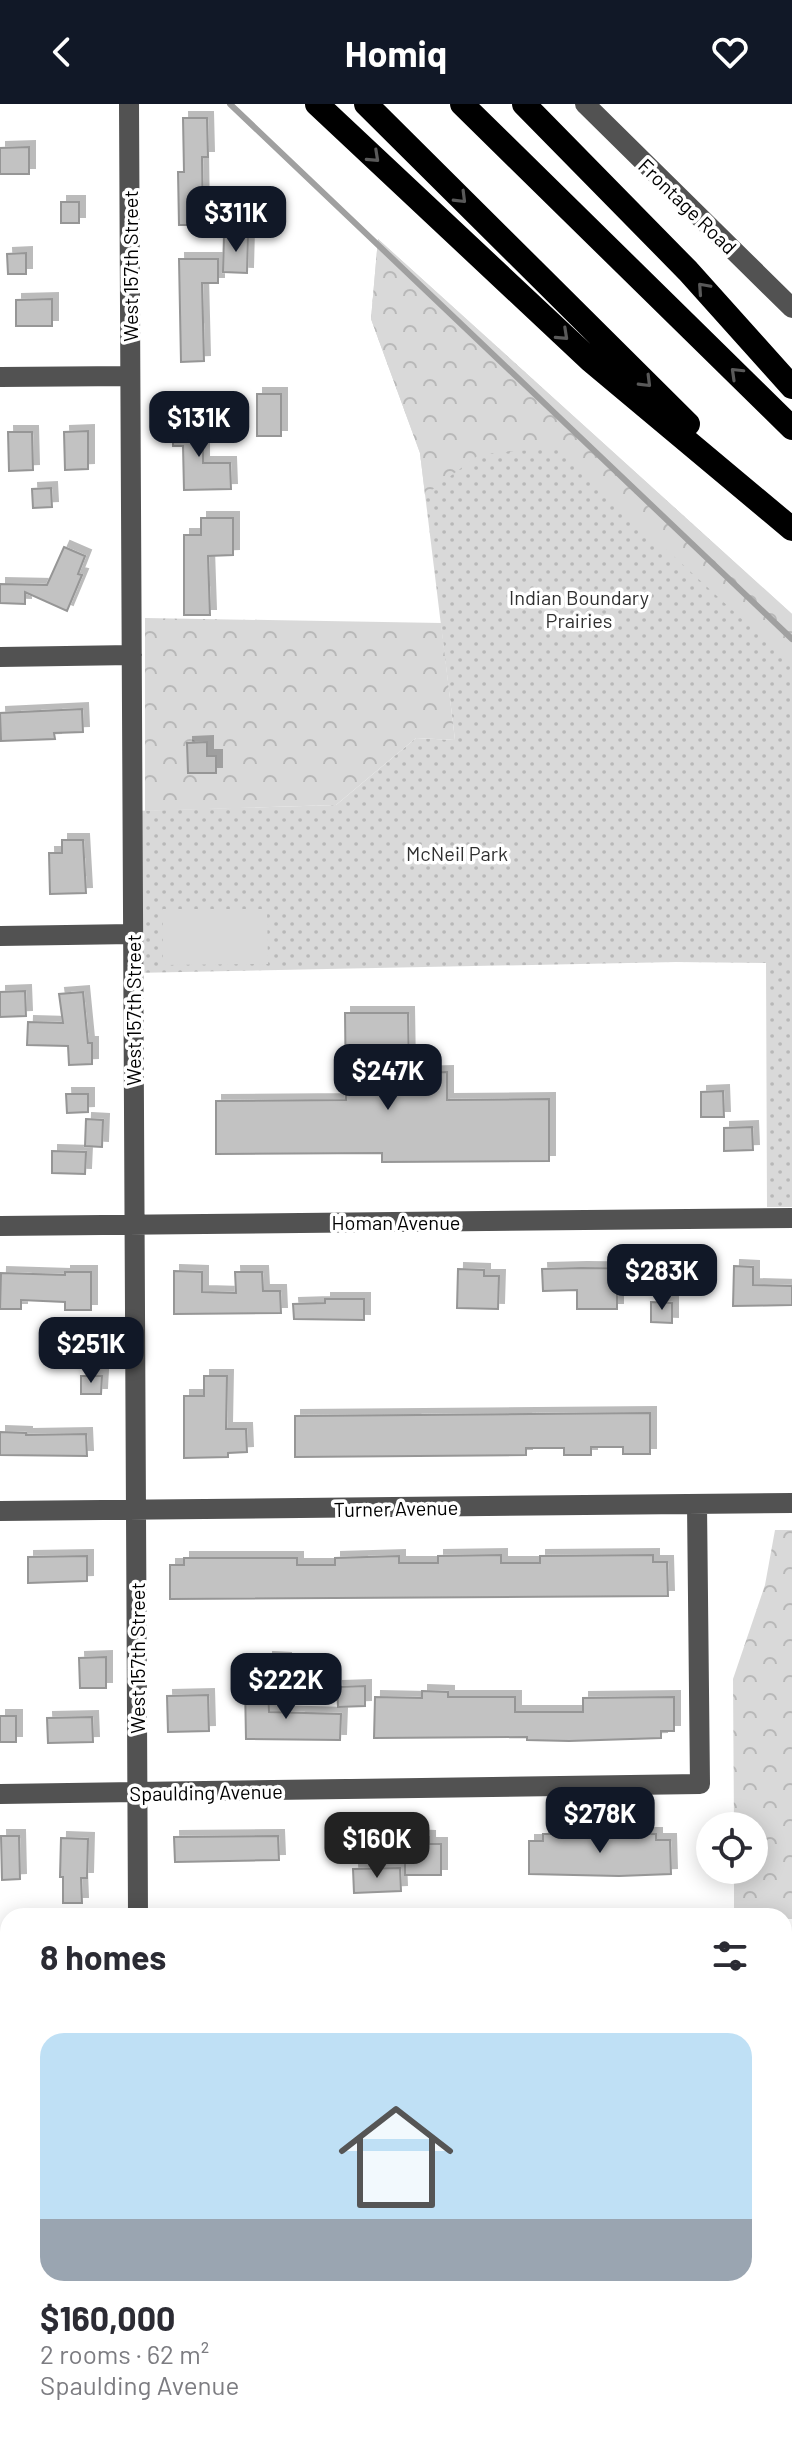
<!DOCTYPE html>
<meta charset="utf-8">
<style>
body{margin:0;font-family:Barlow,sans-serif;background:#f2f2f3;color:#2b2b33;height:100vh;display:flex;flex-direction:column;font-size:30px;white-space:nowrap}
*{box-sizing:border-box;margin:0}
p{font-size:26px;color:#7c7c81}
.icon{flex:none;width:44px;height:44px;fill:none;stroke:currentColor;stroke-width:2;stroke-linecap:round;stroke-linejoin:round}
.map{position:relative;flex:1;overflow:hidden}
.side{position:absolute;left:0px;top:1804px;width:792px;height:538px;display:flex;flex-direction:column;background:#fff;border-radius:24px 24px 0 0;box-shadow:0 4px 20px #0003}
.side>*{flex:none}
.fabs{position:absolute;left:696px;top:1708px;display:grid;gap:16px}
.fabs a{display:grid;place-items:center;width:72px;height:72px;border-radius:50%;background:#fff;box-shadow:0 4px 20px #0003;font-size:40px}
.price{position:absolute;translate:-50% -68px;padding:0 18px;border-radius:16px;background:#111827;color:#fff;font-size:26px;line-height:52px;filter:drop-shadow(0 2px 4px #0008)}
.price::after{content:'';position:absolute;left:50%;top:48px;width:24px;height:18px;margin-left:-12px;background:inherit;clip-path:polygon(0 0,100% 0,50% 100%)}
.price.current{background:#222;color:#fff}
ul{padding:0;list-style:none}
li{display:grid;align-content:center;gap:16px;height:424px;padding:0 40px}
li span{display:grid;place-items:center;height:248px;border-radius:24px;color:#555}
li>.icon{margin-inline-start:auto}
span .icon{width:144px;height:144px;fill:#fffc;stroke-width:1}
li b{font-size:34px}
h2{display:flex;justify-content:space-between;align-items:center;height:96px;padding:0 40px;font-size:34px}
header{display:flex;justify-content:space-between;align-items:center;height:104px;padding:0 40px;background:#111827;color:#fff;font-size:36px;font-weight:700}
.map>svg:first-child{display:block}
</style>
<header><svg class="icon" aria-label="back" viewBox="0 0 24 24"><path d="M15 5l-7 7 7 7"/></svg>Homiq<svg class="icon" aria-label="heart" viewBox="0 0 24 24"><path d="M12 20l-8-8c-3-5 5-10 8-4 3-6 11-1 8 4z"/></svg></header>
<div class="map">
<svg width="792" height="2341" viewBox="0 0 792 2341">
<defs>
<pattern id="green-dots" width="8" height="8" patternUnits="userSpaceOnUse" patternTransform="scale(2)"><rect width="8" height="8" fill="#d9d9d9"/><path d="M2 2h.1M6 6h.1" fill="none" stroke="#b8b8b8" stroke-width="1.8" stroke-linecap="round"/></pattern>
<pattern id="forest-crowns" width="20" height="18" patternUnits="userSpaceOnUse" patternTransform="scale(2)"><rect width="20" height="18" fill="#d9d9d9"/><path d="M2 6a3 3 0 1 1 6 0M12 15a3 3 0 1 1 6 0" fill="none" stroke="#b8b8b8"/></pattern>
<filter id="shadow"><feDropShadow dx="6" dy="-6" stdDeviation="0" flood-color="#0004"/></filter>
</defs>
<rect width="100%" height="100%" fill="#fff"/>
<path fill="url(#green-dots)" d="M378,135L792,510V1103H767L766,859L676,858L133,869L132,707L336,701L416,634L455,636L420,349L371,215Z"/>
<path fill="url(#forest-crowns)" d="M378,135L792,510V561L556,344L480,350L425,391L420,349L371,215Z
M145,514L441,519L455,636L416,634L336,701L145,707Z
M775,1426H792V1815H784V1812H734V1766H754V1722H734L733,1575L765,1481Z
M784,1950H792V2100H784Z"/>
<path fill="#d9d9d9" d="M163,805H267L268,860L163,861Z"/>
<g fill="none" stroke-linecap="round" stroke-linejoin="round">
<path stroke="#a0a0a0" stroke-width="6" d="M230,0L792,535"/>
</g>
<path fill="#c2c2c2" stroke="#969696" stroke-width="2" filter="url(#shadow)" d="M183,14H207L208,53H202L203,121H179L178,68H184Z
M29,43V70H0V44Z
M61,98H79V119H61Z
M224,131L248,132L247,169L223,168Z
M26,149V170H8L7,150Z
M179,155H218V179H202L204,257L181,258Z
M52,195V222H16V196Z
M257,290H281V332H257Z
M173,316H203V359H230L231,385L184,386L183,342H173Z
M88,327V365L65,366L64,328Z
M8,328H32L33,366L9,367Z
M51,384L52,403L33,404L32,385Z
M201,414H233V451L208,452L210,511H184V431H201Z
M64,443L85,452L78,470L82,471L67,507L25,488V500L0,499V480L47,481Z
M82,605L83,628L54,629L55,635L1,637L0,609Z
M207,638V652H216V669H188L187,639Z
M62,736H83L86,789L50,790L49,749H62Z
M25,887L26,912L0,913V888Z
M83,888L88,939H92V960L69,961L68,942L27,941L28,918L63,919L59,890Z
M345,909H408L409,969L447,968V996L549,995V1057L382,1058V1049L216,1050V997L346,996Z
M723,987L724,1013H701V988Z
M66,990H88V1008L67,1009Z
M86,1015L103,1016L102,1043L85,1042Z
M752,1023L753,1046L724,1047V1024Z
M52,1047L86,1048L85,1070L52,1069Z
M734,1162L753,1163V1181L792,1182V1201L733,1202Z
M581,1164L665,1165V1188L617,1187V1205H577V1186L543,1187L542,1165Z
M458,1165L484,1166V1172H499L498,1205L457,1204Z
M174,1167L202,1168V1188L236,1189L235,1168H262L263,1187H280L281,1209L174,1210Z
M65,1168H91V1206H65V1198L21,1196V1205H0L1,1169L65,1171Z
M325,1195H364V1216L294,1215L293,1200L325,1199Z
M651,1198L672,1199V1219L651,1218Z
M52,1225H73L74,1245L53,1246Z
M81,1272H102L101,1290H81Z
M204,1272H227L226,1325H246L247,1348L228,1349V1353L184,1354V1292H204Z
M650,1309V1350H623V1343H591V1351H564V1344H526V1351L295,1353V1312Z
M0,1328L26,1329V1331L86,1330L87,1352L0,1351Z
M501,1451V1459H540V1452L653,1451V1458H667L668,1492L170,1495V1461H184V1454H297V1461H335V1454L399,1452V1459H438V1452Z
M87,1452V1477L28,1479V1453Z
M106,1553V1584H80L79,1554Z
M267,1554L285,1555V1575L266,1574Z
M268,1581L269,1608L341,1610L340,1636L246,1635L245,1582Z
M365,1582V1602L338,1603L337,1583Z
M422,1587L448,1588V1593H515V1608H583V1594L674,1593V1627H661V1634L569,1637L527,1636V1633L374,1634L375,1593L422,1594Z
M208,1591L209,1627L168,1628L167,1592Z
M0,1612H16V1638H0Z
M92,1613L93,1638L48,1639L47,1614Z
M543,1730H656V1736H670L671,1770L619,1772L529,1770V1737H543Z
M1,1732H19L20,1775L2,1776Z
M278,1732L279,1756L175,1758L174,1733Z
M405,1732L429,1733V1740H441V1771H405Z
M61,1734L88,1735L87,1774H81L82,1799H63V1773H60Z
M400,1764L401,1787L354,1789L353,1765Z"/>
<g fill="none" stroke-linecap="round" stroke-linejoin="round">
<path stroke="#525252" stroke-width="20" d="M129,0L138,1812
M585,0L792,204
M0,273L130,272
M0,553L132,551
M0,832L133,830
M0,1122L792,1114
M0,1407L792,1399
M0,1690L700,1680L697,1400
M0,1972H8"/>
<path stroke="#000" stroke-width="20" d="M784,2247H792
M0,2251H8"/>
<path stroke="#000" stroke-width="24" d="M317,0L590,256L792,425
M366,0L688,320
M462,0L792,324
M524,0L688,167L792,283"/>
</g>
<defs><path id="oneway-chevron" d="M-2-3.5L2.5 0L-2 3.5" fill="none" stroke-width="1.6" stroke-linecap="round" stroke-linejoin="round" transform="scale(2)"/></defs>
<g stroke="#595959">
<use href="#oneway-chevron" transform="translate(374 53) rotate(43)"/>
<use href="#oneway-chevron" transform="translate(461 94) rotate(45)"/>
<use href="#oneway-chevron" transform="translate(703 184) rotate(-132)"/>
<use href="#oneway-chevron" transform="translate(563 231) rotate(43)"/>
<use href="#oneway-chevron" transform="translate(736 269) rotate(-136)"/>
<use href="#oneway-chevron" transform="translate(646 278) rotate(45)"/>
</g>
<g text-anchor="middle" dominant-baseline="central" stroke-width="7" stroke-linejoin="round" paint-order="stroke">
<g font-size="20" fill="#000" stroke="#fff">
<text transform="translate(688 102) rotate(44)">Frontage Road</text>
<text transform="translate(130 162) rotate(-90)">West 157th Street</text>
<text transform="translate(133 906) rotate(-90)">West 157th Street</text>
<text x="396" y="1118">Homan Avenue</text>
<text transform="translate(396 1404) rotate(-1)">Turner Avenue</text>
<text transform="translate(137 1554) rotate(-90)">West 157th Street</text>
<text transform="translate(206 1688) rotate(-1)">Spaulding Avenue</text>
</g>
<g font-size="20" fill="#303030" stroke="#fff">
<text x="579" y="493">Indian Boundary<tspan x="579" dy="23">Prairies</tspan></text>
<text x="457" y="749">McNeil Park</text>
</g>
</g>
</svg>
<div class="fabs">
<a><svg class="icon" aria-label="locate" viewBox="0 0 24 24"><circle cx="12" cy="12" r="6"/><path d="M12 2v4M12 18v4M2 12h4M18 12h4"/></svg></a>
</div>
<b class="price" style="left:236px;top:150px">$311K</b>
<b class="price" style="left:199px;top:355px">$131K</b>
<b class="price" style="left:388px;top:1008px">$247K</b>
<b class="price" style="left:662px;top:1208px">$283K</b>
<b class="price" style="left:91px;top:1281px">$251K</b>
<b class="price" style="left:286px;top:1617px">$222K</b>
<b class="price" style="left:600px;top:1751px">$278K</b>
<b class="price current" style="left:377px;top:1776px">$160K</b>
<section class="side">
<h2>8 homes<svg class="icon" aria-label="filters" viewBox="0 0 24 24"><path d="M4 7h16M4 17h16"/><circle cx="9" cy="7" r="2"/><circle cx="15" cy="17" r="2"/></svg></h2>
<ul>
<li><span style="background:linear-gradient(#bfe0f5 75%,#9aa5b1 0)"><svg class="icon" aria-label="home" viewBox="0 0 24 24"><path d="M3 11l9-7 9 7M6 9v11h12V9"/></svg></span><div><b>$160,000</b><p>2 rooms · 62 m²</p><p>Spaulding Avenue</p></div></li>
</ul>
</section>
</div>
